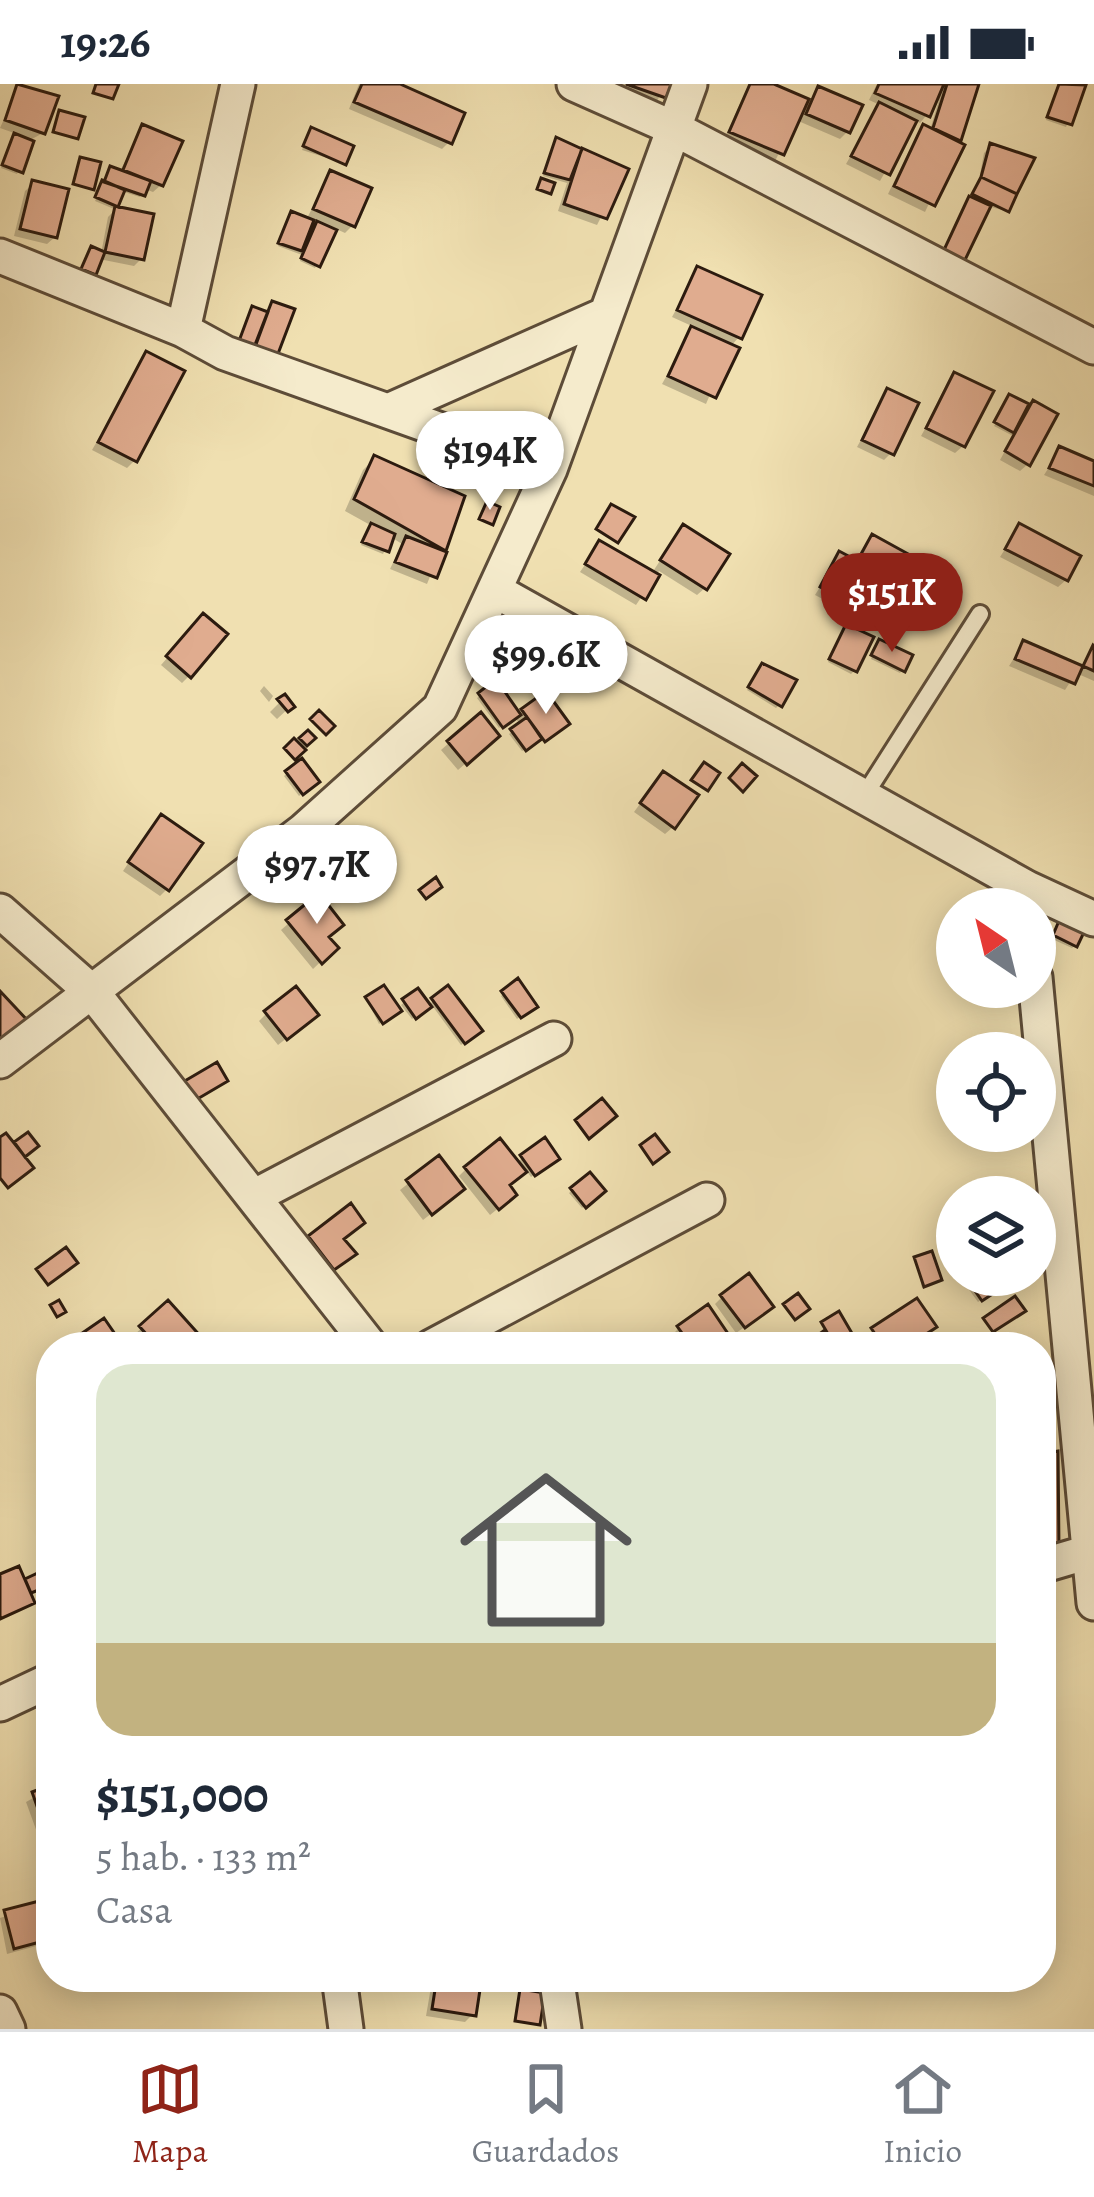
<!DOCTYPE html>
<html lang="es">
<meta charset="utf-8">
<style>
body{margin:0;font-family:Alegreya,serif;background:#f2f2f3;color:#1f2937;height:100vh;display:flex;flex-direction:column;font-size:45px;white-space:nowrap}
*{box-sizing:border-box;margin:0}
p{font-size:39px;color:#747a83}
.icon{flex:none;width:66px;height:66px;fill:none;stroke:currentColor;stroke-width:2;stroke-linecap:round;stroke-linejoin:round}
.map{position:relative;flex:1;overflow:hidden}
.drawer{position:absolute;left:36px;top:1248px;width:1020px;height:660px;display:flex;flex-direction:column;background:#fff;border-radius:48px;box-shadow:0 6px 30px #0003}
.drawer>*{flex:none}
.needle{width:78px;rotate:325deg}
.fabs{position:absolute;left:936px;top:804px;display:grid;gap:24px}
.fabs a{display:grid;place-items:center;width:120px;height:120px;border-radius:50%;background:#fff;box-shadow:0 6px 30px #0003;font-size:60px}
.price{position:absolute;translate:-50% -102px;padding:0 27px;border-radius:42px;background:#fff;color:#222;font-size:39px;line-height:78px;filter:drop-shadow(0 3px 6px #0008)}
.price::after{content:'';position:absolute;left:50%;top:72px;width:36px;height:27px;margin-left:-18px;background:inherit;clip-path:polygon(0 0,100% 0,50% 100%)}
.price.on{background:#8f2418;color:#fff}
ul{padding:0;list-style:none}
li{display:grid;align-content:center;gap:24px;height:636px;padding:0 60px}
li+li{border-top:3px solid #e0e1e3}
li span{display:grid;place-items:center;height:372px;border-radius:36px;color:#555}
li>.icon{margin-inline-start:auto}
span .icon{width:216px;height:216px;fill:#fffc;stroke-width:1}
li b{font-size:51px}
.status{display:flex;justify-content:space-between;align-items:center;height:84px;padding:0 60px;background:#fff;direction:ltr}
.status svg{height:33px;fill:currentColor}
.dock{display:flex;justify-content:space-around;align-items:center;height:168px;border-top:3px solid #e0e1e3;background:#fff;font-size:33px;color:#747a83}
.dock a{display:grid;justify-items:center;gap:6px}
.dock .on{color:#8f2418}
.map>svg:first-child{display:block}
</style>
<div class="status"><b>19:26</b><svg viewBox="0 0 49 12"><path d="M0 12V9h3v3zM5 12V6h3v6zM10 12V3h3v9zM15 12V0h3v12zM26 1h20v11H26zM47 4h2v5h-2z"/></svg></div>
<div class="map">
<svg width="1094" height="1945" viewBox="0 0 1094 1945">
<rect width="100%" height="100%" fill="#f0e0b1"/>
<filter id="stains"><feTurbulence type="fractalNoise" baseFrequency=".00167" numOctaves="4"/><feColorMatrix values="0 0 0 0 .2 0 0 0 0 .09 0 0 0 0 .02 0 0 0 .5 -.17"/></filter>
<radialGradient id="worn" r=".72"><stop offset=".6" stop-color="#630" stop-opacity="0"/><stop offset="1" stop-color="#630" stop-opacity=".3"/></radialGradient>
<path fill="#0003" fill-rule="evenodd" d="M359,0H396L449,58L442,65L349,25Z
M593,0H668L652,24Z
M749,0H766L809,19L819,5L848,47L840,55L796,36L775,77L724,55Z
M877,0H976L958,58L925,128L888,110L917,51L930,46L939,16L920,39L914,36L880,97L846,80L880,21L869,16Z
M1059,0L1082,3L1066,43L1046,36Z
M19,2L43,49L32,55L17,90L1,84L17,50L0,44Z
M143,43L161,101L153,108L145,105L140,113L121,107L114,125L95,117L108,89H119Z
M309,49L343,79L302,66Z
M554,59L625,86L597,141L558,127L567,99L543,92Z
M991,62L1031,76L1006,127L987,122L937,176L978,102L984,69Z
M330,90L353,141L345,149L334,144L315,184L300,177L302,171L278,162L289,133L306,136ZM311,134L320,138L306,152Z
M33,100L55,153L47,160L14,152L25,107Z
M116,125L141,175L134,182L99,175L91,192L81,188L88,169L101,170L108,133Z
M698,185L739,253L730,263L706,320L662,300L694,243L672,233Z
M147,271L134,377L127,384L92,366Z
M955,291L963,362L955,369L921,352Z
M888,307L891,369L884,376L857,363Z
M1009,314L1029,324L1028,380L1020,387L1000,376L1013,352L994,342Z
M1060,366L1094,380V412L1044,391Z
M374,375L462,413L427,500L390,485L402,460L391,453L383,470L361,461L372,442L345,427L363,386Z
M1019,443L1066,496L1058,503L1000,473Z
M676,452L705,504L697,511L659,487L636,521L580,488L600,459L652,489Z
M873,454L915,502L908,509L881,495L857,533L815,511L840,471L856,479Z
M196,541L189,592L182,599L161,581Z
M844,546L854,587L851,590L828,578Z
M1023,560L1080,584L1094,565V597L1076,589L1065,606L1009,582Z
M877,561L902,586L900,589L871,575Z
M562,575L599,586L576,603Z
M760,585L779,621L776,624L747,606Z
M495,600L518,633L523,628L559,647L522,667L509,650L521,641L514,633L499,644L477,614Z
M264,602L273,612L269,618L260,607Z
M284,614L291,622L277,635L270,628Z
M449,659H489L458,686L441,666Z
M301,679L316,698L299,712L284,692Z
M656,698L673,743L665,750L634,728Z
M154,741L167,805L160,812L123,787Z
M318,814L326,853L335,864L313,885L281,846Z
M1059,839L1075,861L1072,864L1052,855Z
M518,899L531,925L517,935L501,912Z
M448,906L479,947L461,961L431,920L412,935L401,921L418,908L427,922Z
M367,916L398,926L379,940Z
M267,929L307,938L278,961L259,937Z
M544,1058L556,1074L531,1093L525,1085L507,1102L506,1118L490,1131L459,1092L466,1085L516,1079Z
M439,1075L454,1112L423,1136L400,1106Z
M589,1092L602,1107L582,1124L569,1109Z
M350,1123L341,1156L345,1176L325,1191L302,1162Z
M957,1147V1168L956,1169L948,1153Z
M916,1175L939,1196L922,1204Z
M968,1191H1004L1005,1199L978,1218L962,1196Z
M722,1213L763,1230L736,1249L715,1220Z
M168,1220L191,1263H145L134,1251Z
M679,1244L717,1263H680L672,1251Z
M873,1246L906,1263H872L866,1254Z
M83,1252L120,1263H78Z
M51,1704V1746L38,1751L26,1718Z
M51,1817V1858L7,1870L0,1834Z
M438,1895L473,1930L465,1938L426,1932L431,1903Z"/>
<path fill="#e0ac8f" stroke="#2c1b0f" stroke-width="3" d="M17,0L59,12L45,50L5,36Z
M96,0H119L113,15L93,9Z
M362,0H400L465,29L452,60L354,18Z
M626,0H672L666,14Z
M750,0H774L809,15L784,71L729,48Z
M879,0H944L930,33L875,9Z
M947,0H979L961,57L933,44Z
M1059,0L1086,1L1072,41L1047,33Z
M818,2L863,21L850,49L806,30Z
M879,18L917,37L890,91L851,72Z
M59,26L85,33L78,55L53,48Z
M142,40L183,57L163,102L123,86Z
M923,40L965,61L935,122L894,102Z
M311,43L354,62L346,81L303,62Z
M14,49L34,57L23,89L2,81Z
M556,53L582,65L570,96L544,89Z
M990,59L1035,74L1017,110L981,93Z
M582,64L629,85L607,135L564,120Z
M80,73L101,78L94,106L73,100Z
M110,82L151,97L145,112L104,98Z
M330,86L372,104L355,143L313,125Z
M981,93L1017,110L1009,128L972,110Z
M541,94L555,99L551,110L537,105Z
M32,96L69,105L57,154L20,145Z
M102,96L125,106L118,123L95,113Z
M969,112L991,122L964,178L943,168Z
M115,122L154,130L144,176L105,168Z
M291,127L314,136L302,167L278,159Z
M317,137L337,146L320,183L301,174Z
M91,162L105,168L96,191L81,185Z
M697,182L762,211L742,255L677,226Z
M272,217L295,225L276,275L253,266Z
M252,222L268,228L255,263L239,257Z
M691,242L740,264L716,314L668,292Z
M146,267L185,287L137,378L98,358Z
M954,288L994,307L965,363L926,344Z
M887,304L919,319L894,371L862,356Z
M1009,310L1029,320L1014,349L994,338Z
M1033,316L1058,330L1030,382L1005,367Z
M1059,362L1094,377V402L1049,384Z
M374,371L465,412L446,467L354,415Z
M487,417L500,423L493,441L479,435Z
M611,420L635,433L618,459L596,445Z
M371,439L395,450L389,468L362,458Z
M1019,439L1081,472L1068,497L1005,465Z
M683,440L730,470L707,506L660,476Z
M872,450L930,482L918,504L860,472Z
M406,452L447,468L437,494L395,478Z
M599,456L660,491L646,516L585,480Z
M839,467L886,492L867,528L820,503Z
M203,529L228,550L191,594L166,572Z
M846,540L874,553L857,588L829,575Z
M879,555L913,571L905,588L871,571Z
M1023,556L1083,582L1075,600L1015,575Z
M583,558L603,587L580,602L560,573Z
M1093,561L1094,562V587L1083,582Z
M762,579L797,596L782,623L748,603Z
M496,595L521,631L503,644L478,609Z
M546,607L570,640L545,658L521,625Z
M285,610L295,623L288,628L277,615Z
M319,626L335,642L326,651L310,635Z
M481,628L500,652L467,681L447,657Z
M527,633L542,655L526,667L510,645Z
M308,646L316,654L307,662L299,654Z
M294,654L306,666L295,676L284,664Z
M302,674L320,698L303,711L285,687Z
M704,678L720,689L708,707L691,696Z
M742,679L757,692L743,708L729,694Z
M663,687L699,711L675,745L640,719Z
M161,730L203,759L169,807L128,778Z
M436,793L442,803L426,815L419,806Z
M319,809L344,841L329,853L339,864L322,880L286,836Z
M1061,832L1086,844L1077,863L1053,851Z
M518,894L538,923L521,934L501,907Z
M384,901L402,927L383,940L365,913Z
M448,901L483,947L465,960L431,914Z
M296,902L319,931L287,956L264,927Z
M418,904L432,923L416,935L402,915Z
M0,907L29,938L0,964Z
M217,978L228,997L194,1017L183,998Z
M602,1014L617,1032L589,1055L575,1036Z
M28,1048L39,1062L25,1073L14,1058Z
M6,1049L34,1084L8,1104L0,1094V1053Z
M655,1050L669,1068L653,1080L640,1061Z
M545,1053L560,1075L535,1092L520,1071Z
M500,1054L527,1088L510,1101L517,1111L499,1126L464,1083Z
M439,1071L465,1105L432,1131L406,1096Z
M590,1088L606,1107L586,1124L570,1104Z
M351,1119L365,1139L344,1155L357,1170L334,1186L308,1152Z
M66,1163L78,1179L48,1201L36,1185Z
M932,1167L942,1196L924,1203L914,1173Z
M749,1189L774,1223L745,1244L720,1211Z
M964,1191H1008L1012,1197L982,1217Z
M798,1209L810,1225L795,1236L783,1220Z
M1015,1212L1026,1227L993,1248L983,1234Z
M917,1214L937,1243L906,1263H884L871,1244Z
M59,1216L66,1228L57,1233L50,1221Z
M168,1216L203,1255L195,1263H158L139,1242Z
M708,1220L731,1254L718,1263H692L677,1242Z
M839,1227L853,1251L835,1262L821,1238Z
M104,1234L124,1263H90L81,1250Z
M825,1246L836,1263H817L811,1256Z
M1058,1367L1059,1467L1041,1470V1370Z
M19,1482L35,1519L0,1535V1490Z
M42,1487L49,1502L31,1509L25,1495Z
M51,1701V1743L45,1745L32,1708Z
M51,1814V1855L14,1865L4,1826Z
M437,1893L481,1899L476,1932L432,1925Z
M520,1905L545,1909L540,1941L515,1937Z"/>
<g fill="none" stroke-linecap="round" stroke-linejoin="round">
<g stroke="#5d4c38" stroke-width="22">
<path id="service" d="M864,712L980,530"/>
</g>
<g stroke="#5d4c38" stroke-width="39">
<path id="minor" d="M574,0L673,44L1094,263
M0,172L183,246L225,269L550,385
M183,246L238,0
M388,327L606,230
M496,507L1027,804L1029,825
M1027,804L1094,835
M0,827L93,909L371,1263
M1035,893L1094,1519
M0,977L303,747L440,624L550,385L690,0
M255,1112L554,955
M431,1263L707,1116
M1041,1482L1085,1469
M0,1620L51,1596
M339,1893L346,1945
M557,1898L564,1945
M0,1928L8,1945"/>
</g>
<use href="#service" stroke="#f5ebcc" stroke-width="16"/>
<use href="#minor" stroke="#f5ebcc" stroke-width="33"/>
</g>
<rect width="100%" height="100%" filter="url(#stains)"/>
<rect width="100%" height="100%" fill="url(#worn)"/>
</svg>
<div class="fabs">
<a><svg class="needle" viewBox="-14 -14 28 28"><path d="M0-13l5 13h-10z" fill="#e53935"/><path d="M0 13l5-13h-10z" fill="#747a83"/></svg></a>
<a><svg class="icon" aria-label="locate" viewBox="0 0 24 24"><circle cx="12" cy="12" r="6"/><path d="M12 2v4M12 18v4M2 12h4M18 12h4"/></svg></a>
<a><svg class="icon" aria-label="layers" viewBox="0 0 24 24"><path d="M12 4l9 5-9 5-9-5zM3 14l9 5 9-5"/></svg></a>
</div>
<b class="price" style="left:490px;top:429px">$194K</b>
<b class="price on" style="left:892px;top:571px">$151K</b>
<b class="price" style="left:546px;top:633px">$99.6K</b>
<b class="price" style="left:317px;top:843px">$97.7K</b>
<section class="drawer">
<ul>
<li><span style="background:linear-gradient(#dfe7d0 75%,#c2b280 0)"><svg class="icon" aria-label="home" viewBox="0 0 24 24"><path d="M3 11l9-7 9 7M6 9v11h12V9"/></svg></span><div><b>$151,000</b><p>5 hab. · 133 m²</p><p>Casa</p></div></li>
</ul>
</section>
</div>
<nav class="dock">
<a class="on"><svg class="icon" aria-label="map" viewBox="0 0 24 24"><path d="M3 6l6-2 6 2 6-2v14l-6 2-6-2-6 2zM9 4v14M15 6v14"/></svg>Mapa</a>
<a><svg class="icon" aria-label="saved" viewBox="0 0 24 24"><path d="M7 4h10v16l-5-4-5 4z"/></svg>Guardados</a>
<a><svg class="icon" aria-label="home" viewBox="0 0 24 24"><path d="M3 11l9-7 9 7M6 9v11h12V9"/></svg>Inicio</a>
</nav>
